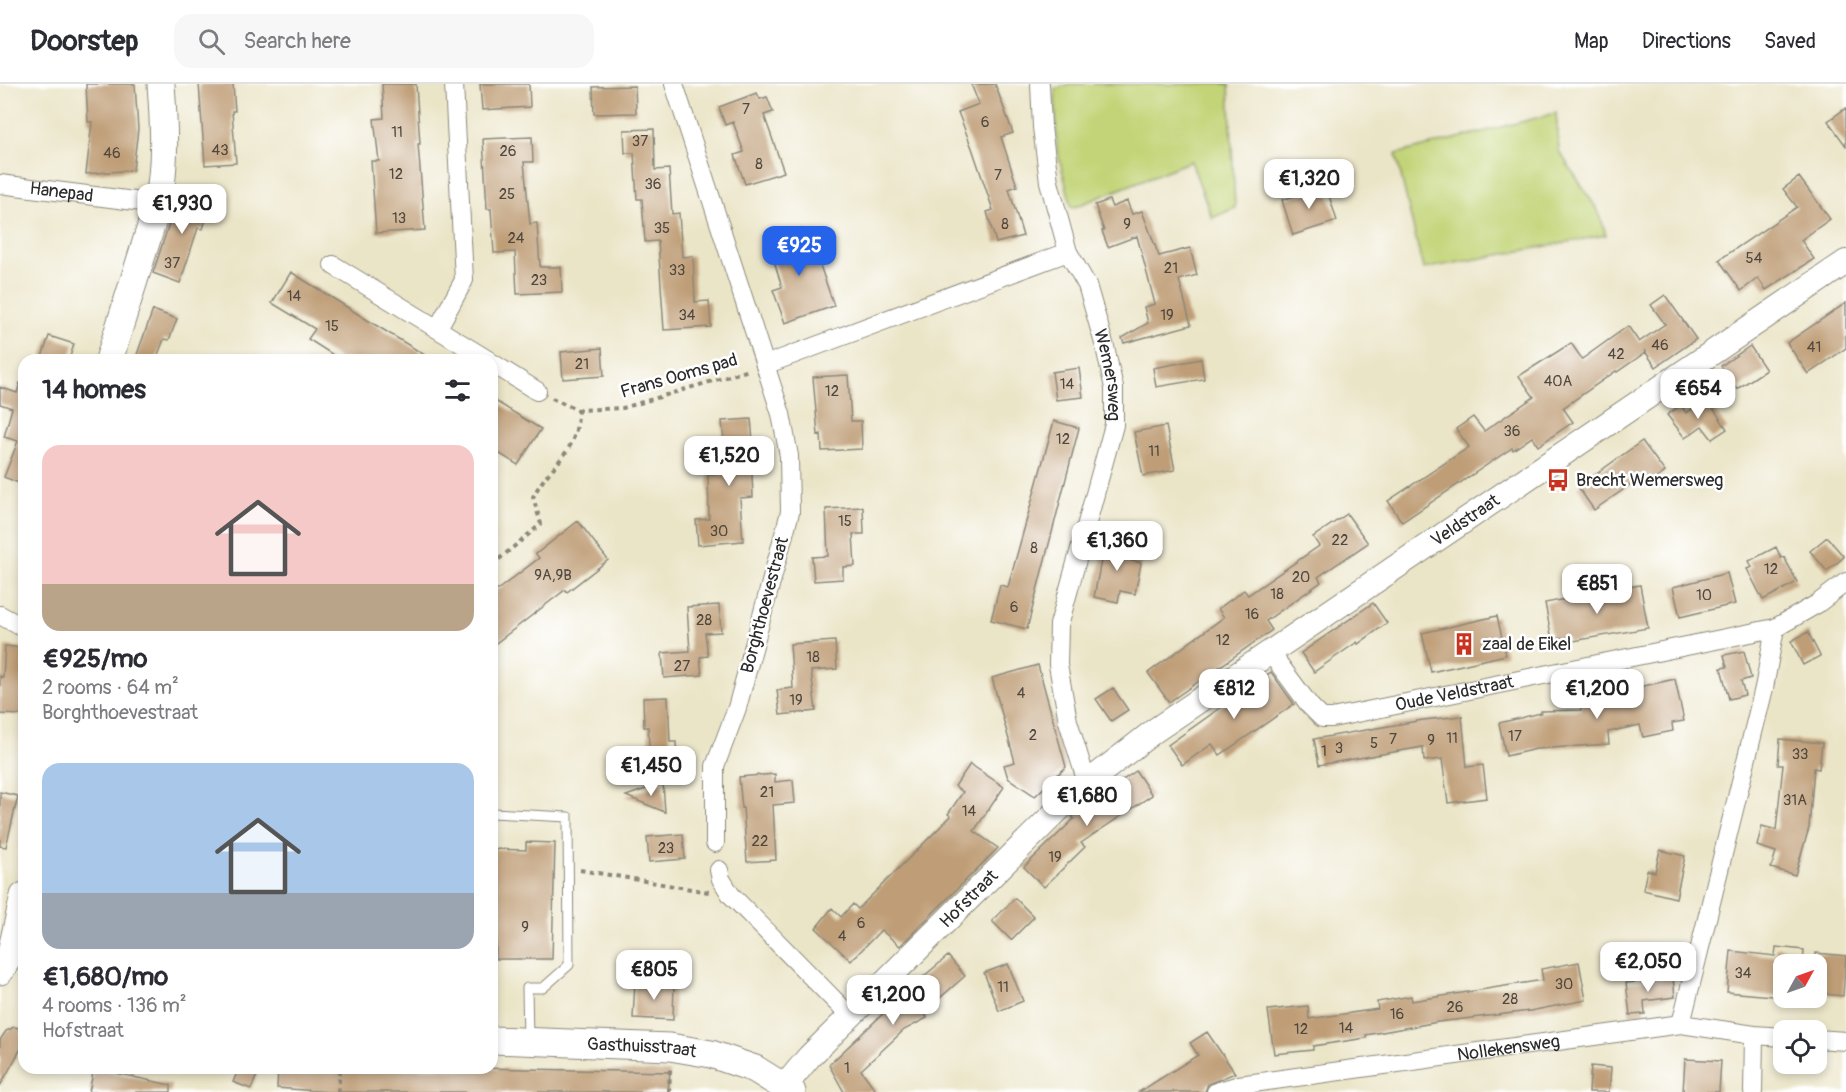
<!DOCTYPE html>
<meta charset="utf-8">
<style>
body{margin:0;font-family:Pangolin,sans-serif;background:#f7f7f7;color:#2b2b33;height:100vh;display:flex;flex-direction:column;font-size:22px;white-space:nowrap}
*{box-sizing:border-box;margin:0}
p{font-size:20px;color:#7c7c81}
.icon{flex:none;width:33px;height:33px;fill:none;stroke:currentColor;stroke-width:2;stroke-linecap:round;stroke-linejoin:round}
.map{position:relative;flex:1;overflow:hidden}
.panel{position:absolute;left:18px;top:270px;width:480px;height:720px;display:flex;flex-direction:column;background:#fff;border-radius:18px;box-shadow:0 3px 9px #0003}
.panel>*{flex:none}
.needle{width:39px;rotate:50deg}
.buttons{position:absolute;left:1773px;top:870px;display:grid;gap:12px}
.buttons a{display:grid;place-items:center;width:54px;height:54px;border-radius:12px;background:#fff;box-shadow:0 3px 9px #0003;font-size:30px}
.price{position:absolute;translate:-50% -51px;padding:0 14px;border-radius:12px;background:#fff;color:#222;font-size:20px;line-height:39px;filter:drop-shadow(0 2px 3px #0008)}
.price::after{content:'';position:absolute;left:50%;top:36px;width:18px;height:14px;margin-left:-9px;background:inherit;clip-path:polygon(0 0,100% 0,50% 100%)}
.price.on{background:#2563eb;color:#fff}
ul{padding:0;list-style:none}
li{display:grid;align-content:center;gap:12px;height:318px;padding:0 24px}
li span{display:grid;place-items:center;height:186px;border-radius:18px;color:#555}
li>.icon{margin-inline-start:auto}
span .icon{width:108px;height:108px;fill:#fffc;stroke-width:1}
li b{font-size:26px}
h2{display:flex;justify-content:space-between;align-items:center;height:72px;padding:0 24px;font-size:26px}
header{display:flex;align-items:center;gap:36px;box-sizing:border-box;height:84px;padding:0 30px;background:#fff;border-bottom:2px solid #e1e1e2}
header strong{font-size:28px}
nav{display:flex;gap:33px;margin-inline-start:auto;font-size:21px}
.search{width:420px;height:54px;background:#f7f7f7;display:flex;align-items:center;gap:15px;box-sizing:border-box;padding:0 21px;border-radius:18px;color:#7c7c81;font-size:22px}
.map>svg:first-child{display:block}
</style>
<header>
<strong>Doorstep</strong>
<div class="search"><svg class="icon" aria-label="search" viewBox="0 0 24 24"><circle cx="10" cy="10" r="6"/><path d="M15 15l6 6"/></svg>Search here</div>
<nav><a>Map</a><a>Directions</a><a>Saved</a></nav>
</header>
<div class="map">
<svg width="1846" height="1008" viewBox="0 0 1846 1008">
<rect width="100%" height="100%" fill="#fff"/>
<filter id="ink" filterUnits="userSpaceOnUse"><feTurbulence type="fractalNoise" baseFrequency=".0167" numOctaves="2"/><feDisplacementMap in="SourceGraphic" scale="12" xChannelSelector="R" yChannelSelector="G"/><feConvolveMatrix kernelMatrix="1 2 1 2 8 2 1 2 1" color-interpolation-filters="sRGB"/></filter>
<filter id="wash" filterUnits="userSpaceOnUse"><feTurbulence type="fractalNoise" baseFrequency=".008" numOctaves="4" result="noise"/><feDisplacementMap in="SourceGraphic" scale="24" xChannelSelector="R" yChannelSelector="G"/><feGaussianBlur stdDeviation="1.35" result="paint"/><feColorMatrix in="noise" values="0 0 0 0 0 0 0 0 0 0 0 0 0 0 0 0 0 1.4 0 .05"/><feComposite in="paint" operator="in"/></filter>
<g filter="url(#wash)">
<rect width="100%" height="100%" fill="#ebe5c8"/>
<path fill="#c2d477" stroke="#768051" stroke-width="1.5" d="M1069,0H1229L1235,124L1212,134L1191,77L1072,124L1057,66L1055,5Z
M1556,29L1559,67L1599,128L1606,151L1423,185L1396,70Z"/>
<g id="blocks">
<path fill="#bf9e77" d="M86,0H135L138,45L133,86L86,90L92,38H88Z
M199,0H233L235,27H232L236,79L205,81Z
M382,0H416L420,60H418L425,146L376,149L371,77H379L374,35L384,34Z
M480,0H529L530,23L482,26Z
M971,0H995L1013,49L1001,53L1017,102L1009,105L1023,152L996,159L987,128L993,126L972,64L958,28L979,20Z
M635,2L636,29L594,30L593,3Z
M757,9L760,15L767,13L773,28L764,31L784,88L745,100L735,71L744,68L733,38L725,41L719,23Z
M1846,24V62L1828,37Z
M654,45L655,86L669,85L672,130L679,129L682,173L693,172L695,218L709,217L711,243L664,246L658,157L645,158L642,115H637L634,69H625L624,46Z
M532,53L533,78H524L530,140L537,139L540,183H561L562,208L517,210L515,168L494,169L491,125H487L483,55Z
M1799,93L1830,135L1801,156L1814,175L1766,206L1758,194L1741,207L1719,176L1797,123L1783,105Z
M1326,102L1337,137L1293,151L1282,116Z
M180,106L212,116L203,145L198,144L180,199L153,189Z
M1109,116L1112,123L1127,117L1132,130L1142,127L1159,172L1190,164L1197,191L1179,196L1191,241L1124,259L1122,254L1148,239L1144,223L1155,220L1137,152L1108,163L1102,147H1104L1095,121Z
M808,146L834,222L785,239L773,206L782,203L768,158Z
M291,188L369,237L433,276H341L308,255L315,245L272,219Z
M1665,211L1696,255L1656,283L1644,266L1646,268L1617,288L1616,287L1563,324L1573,338L1538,362L1532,353L1513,366L1512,364L1402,438L1388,417L1469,363L1456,345L1473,333L1484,347L1534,313L1519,292L1571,259L1582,275L1628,242L1639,258L1665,240L1651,221Z
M1846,219V264L1808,290L1787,259Z
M153,226L177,235L169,256L164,255L156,276H135Z
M49,252L74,260L69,276H41Z
M1750,262L1766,286L1737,305L1721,282Z
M602,264L604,292L563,295L561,268Z
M1201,275L1204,295L1156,303L1153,284Z
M1079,284L1083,313L1056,316L1052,288Z
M848,291L851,337H861L862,365L822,367L821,350L818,351L813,293Z
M20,299H24V401L4,393L18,357L4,353L12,324L0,320V303L17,309Z
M492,315L541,345L518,381L492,365Z
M1707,315L1727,345L1712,355L1702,342L1685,354L1667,331L1681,321L1686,329Z
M751,335L754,369H751L753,413L740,414L743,457L698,461L696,436L709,435L708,390L727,389L722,337Z
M1054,337L1079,344L1027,545L991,536L1000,501L1008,503Z
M1166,342L1175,386L1143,392L1134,348Z
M1642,357L1665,388L1649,400L1643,392L1594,426L1578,403Z
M863,423L864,450H853L855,482L843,483V495L814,497L812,473L828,472L826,425Z
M1347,430L1368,459L1318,493L1321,498L1266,537L1272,546L1169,618L1148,589L1224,533L1218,525L1244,506L1248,511L1319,462L1313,453Z
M578,437L608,476L567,508L565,506L492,562V510L539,474L536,470Z
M1827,453L1844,473L1827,487L1810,467Z
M1105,456L1133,462L1130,476L1141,479L1135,510L1120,507L1118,518L1094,513Z
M1776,463L1781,474L1784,473L1797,498L1763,516L1747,485L1752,483L1749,477Z
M1727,489L1735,520L1680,533L1673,503Z
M1640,501L1648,544L1568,558L1567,553L1552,556L1545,519Z
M1373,519L1387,539L1358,560L1357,558L1314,588L1301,569Z
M719,521L721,548L705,549L708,572L700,573L702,591L664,594L662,569L690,567L687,523Z
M1497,532L1506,571L1431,588L1422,549Z
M1808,548L1820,572L1803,581L1791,557Z
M835,557L837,585L811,587L816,627L780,631L777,606L793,604L790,560Z
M5,562L24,564V631L0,630V592L3,593Z
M1744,567L1751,594L1741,597L1745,611L1729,615L1721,584L1727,583L1724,571Z
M1038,581L1066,683L1035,712L1008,694L1004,681L1015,678L992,594Z
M1271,588L1294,620L1220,671L1212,660L1182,681L1168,661Z
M1675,595L1684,637L1672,639L1673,647L1643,653L1640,641L1608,648L1609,660L1536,665L1506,672L1499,639L1541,629V627L1581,626L1580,616L1622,611L1621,607Z
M1113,604L1128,626L1111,637L1096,615Z
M668,613L670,658H676L678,690L651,691L648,643H644L643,614Z
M1462,632L1467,683L1483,681L1487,714L1448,719L1442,675L1424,677L1423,663L1319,681L1314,655L1423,636Z
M1780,655L1822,659L1819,685L1814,684L1809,744L1795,791L1771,784L1776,768L1757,762L1762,742L1776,746L1783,681H1778Z
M970,680L1004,703L974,747L998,764L900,862L881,846L851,877L816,844L832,824L841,833L853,820L858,825L951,732L948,730L963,708L955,702Z
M1136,687L1152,711L1081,759L1085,763L1044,803L1024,783L1074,735L1072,732L1078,726Z
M775,690V698L793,696L795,719L773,721L776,776L747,778L743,724H742L739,693Z
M663,699L665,728L626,712Z
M0,708L18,712L6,763L0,762Z
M683,750L685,775L649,778L647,753Z
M526,758L555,759L552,875H496V812H492V765L526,766Z
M1660,766L1685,772L1676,814L1643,806L1647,786L1655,788Z
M1015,814L1034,833L1011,856L992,837Z
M1776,863L1804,866L1803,880H1784V913L1727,908L1731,867L1775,872Z
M1816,869L1846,872L1843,912L1816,909Z
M948,872L965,892L924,928L927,934L904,946L861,986L877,1008H844L829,981L911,903Z
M1579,878L1586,916L1530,927L1438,938L1366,951V954L1313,962V966L1274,970L1268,926L1308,922L1309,935L1378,925L1377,918L1411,912L1412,917L1543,896L1541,885Z
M1008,880L1023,917L999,927L984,889Z
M1673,894L1675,913L1644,917L1645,930L1630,931L1626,899Z
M635,898L674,900L673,936L633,934Z
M14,943L24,945V959L0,1002V956L6,947Z
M1207,948L1235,989L1208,1000L1205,1008H1139L1198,971L1190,959Z
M1685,975L1721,977L1719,1008H1683Z
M1591,982L1611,984L1609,1008H1589Z
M94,984H111L110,988L171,1001V1008H89Z
M239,984H260L251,1005L233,998Z
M278,984H440L476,986V984L670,988L668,1008H330L277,1004Z"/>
</g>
</g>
<g filter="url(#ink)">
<use href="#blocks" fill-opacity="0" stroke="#8b887a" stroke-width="1.5"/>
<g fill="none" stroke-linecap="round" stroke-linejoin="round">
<g stroke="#8b887a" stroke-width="11">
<path id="service" d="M492,729L568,733L569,881L543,904H527L528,955"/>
</g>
<g stroke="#8b887a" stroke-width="20">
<g id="minor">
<path d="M674,0L781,330L789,372L790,428L737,624L715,682V759"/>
<path id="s1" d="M1040,0L1042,43L1049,98L1068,168L1087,201L1105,263L1114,304V341L1059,541L1058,581L1068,637L1087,699"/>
<path id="s2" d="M0,100L158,120"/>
<path d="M333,181L488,276"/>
<path d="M438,244L464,196L454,0"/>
<path d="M492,279L537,307"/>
<path d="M765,281L1068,168"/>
<path d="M0,531L24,544"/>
<path id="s3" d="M1270,568L1310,622L1322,634H1332L1775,544L1817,520L1846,498"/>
<path d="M719,786L721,795L731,811L850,932"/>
<path d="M1681,940L1764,604L1775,544"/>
<path d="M1816,955L1846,957"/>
<path id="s4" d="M1216,1008L1239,1001L1681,940L1754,951L1784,953"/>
<path d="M1753,1008L1754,951"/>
</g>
</g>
<g stroke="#8b887a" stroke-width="26">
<g id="tertiary">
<path id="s5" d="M784,1003L809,973L1077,707L1154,647L1846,178"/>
</g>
</g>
<g stroke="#8b887a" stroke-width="29">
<g id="secondary">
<path d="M109,276L158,120C166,80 164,41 161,0"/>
<path d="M0,887L11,869L24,812"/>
<path id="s6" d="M492,956L670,963L711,970L755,985L792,1008"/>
</g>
</g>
<path stroke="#8b887a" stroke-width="4" stroke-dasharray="4.5 4.5" stroke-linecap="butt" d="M552,314L578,326L623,324L749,286
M492,481L541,440L533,413C551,377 578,372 578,326
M580,786L709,808
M338,1008L340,984
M669,1008L670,985"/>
<use href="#service" stroke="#fff" stroke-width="9"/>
<use href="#minor" stroke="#fff" stroke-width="18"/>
<use href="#tertiary" stroke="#fff" stroke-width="24"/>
<use href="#secondary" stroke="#fff" stroke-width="27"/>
</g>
</g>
<defs>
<g id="bus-bare" transform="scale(1.8)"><path d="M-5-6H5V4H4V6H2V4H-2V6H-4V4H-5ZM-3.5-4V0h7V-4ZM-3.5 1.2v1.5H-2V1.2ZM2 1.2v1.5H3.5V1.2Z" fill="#c8321e" stroke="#fff" stroke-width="2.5" paint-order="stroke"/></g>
<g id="building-bare" transform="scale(1.8)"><path d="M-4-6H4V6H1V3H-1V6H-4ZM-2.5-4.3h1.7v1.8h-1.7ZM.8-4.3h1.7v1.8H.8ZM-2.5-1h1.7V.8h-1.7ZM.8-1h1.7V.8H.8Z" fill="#c8321e" stroke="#fff" stroke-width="2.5" paint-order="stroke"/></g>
</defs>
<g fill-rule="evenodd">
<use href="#bus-bare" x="1558" y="396"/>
<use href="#building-bare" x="1464" y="560"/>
</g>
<g text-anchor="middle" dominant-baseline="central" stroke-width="5" stroke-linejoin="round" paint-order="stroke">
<g font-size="15" fill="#50483e">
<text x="746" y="25">7</text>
<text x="985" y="38">6</text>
<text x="397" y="48">11</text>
<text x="640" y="57">37</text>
<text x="220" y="66">43</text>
<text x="508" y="67">26</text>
<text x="112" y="69">46</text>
<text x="759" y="80">8</text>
<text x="396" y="90">12</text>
<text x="998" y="91">7</text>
<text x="653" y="100">36</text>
<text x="507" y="110">25</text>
<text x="399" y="134">13</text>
<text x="1005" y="140">8</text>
<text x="1127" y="140">9</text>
<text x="662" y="144">35</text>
<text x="516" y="154">24</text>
<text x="1754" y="174">54</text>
<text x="172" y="179">37</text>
<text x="1171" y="184">21</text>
<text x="677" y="186">33</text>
<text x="539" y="196">23</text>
<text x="294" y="212">14</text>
<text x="687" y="231">34</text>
<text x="1167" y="231">19</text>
<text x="332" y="242">15</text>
<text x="1660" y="261">46</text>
<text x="1814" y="263">41</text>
<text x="1616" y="270">42</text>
<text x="582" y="280">21</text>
<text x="1558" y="297">40A</text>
<text x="1067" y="300">14</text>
<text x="832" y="307">12</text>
<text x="1512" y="347">36</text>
<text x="1063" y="355">12</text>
<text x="1154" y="367">11</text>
<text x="845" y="437">15</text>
<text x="719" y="447">30</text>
<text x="1340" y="456">22</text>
<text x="1034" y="464">8</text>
<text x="1771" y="485">12</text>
<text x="553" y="491">9A,9B</text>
<text x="1301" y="493">20</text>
<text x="1277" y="510">18</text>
<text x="1704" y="511">10</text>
<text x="1014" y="523">6</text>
<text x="1252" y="530">16</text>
<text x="704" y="536">28</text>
<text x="1223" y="556">12</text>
<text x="813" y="573">18</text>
<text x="682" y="582">27</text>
<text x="1021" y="609">4</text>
<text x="796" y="616">19</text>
<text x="1033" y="651">2</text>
<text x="1515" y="652">17</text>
<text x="1452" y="654">11</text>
<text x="1393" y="655">7</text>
<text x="1431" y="656">9</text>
<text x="1374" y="659">5</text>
<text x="1339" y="664">3</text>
<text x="1324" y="667">1</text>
<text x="1800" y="670">33</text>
<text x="767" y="708">21</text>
<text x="1795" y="716">31A</text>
<text x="969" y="727">14</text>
<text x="760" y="757">22</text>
<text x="666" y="764">23</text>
<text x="1055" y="773">19</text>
<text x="861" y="839">6</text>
<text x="525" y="843">9</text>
<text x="842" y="852">4</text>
<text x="1743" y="889">34</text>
<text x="1564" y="900">30</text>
<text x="1003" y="903">11</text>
<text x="1510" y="915">28</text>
<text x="1455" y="923">26</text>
<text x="1397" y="930">16</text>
<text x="1346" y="944">14</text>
<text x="1301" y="945">12</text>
<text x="847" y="984">1</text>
</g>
<g font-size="18" fill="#2b2b2b" stroke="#fff">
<text stroke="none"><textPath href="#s2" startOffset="62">Hanepad</textPath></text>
<text stroke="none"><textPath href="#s1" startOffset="302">Wemersweg</textPath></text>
<text transform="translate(679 292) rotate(-16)">Frans Ooms pad</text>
<text stroke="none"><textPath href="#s5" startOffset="890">Veldstraat</textPath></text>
<text transform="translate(765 521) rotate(-75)">Borghthoevestraat</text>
<text stroke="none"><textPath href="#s3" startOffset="219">Oude Veldstraat</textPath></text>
<text stroke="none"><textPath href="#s5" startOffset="264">Hofstraat</textPath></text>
<text stroke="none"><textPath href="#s6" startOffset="150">Gasthuisstraat</textPath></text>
<text stroke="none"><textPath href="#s4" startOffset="296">Nollekensweg</textPath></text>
</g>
<g font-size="18" fill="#2b2b2b" stroke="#fff" text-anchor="start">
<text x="1576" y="396">Brecht Wemersweg</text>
<text x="1482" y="560">zaal de Eikel</text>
</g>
</g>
</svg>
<div class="buttons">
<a><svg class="needle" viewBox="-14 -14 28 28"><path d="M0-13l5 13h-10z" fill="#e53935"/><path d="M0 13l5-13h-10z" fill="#7c7c81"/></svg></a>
<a><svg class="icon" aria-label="locate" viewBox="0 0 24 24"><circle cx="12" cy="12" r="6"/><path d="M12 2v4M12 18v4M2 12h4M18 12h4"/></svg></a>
</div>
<b class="price" style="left:1309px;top:126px">€1,320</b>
<b class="price" style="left:182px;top:151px">€1,930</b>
<b class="price on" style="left:799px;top:193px">€925</b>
<b class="price" style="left:1698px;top:336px">€654</b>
<b class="price" style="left:729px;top:403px">€1,520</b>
<b class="price" style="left:1117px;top:488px">€1,360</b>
<b class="price" style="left:1597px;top:531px">€851</b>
<b class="price" style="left:1234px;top:636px">€812</b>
<b class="price" style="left:1597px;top:636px">€1,200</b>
<b class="price" style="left:651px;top:713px">€1,450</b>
<b class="price" style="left:1087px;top:743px">€1,680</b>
<b class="price" style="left:1648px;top:909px">€2,050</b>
<b class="price" style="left:654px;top:917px">€805</b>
<b class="price" style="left:893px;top:942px">€1,200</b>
<section class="panel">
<h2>14 homes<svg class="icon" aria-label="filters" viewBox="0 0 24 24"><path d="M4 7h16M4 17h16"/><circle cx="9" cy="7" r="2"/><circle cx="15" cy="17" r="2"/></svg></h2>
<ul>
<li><span style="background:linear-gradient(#f6c9c9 75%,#b9a48a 0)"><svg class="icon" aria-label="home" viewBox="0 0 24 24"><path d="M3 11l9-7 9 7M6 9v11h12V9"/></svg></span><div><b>€925/mo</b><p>2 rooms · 64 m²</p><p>Borghthoevestraat</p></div></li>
<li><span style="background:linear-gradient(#a9c7e8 70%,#9aa5b1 0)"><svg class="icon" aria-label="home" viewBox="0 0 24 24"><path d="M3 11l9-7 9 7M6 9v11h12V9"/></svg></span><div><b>€1,680/mo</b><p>4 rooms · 136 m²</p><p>Hofstraat</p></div></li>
</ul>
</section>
</div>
